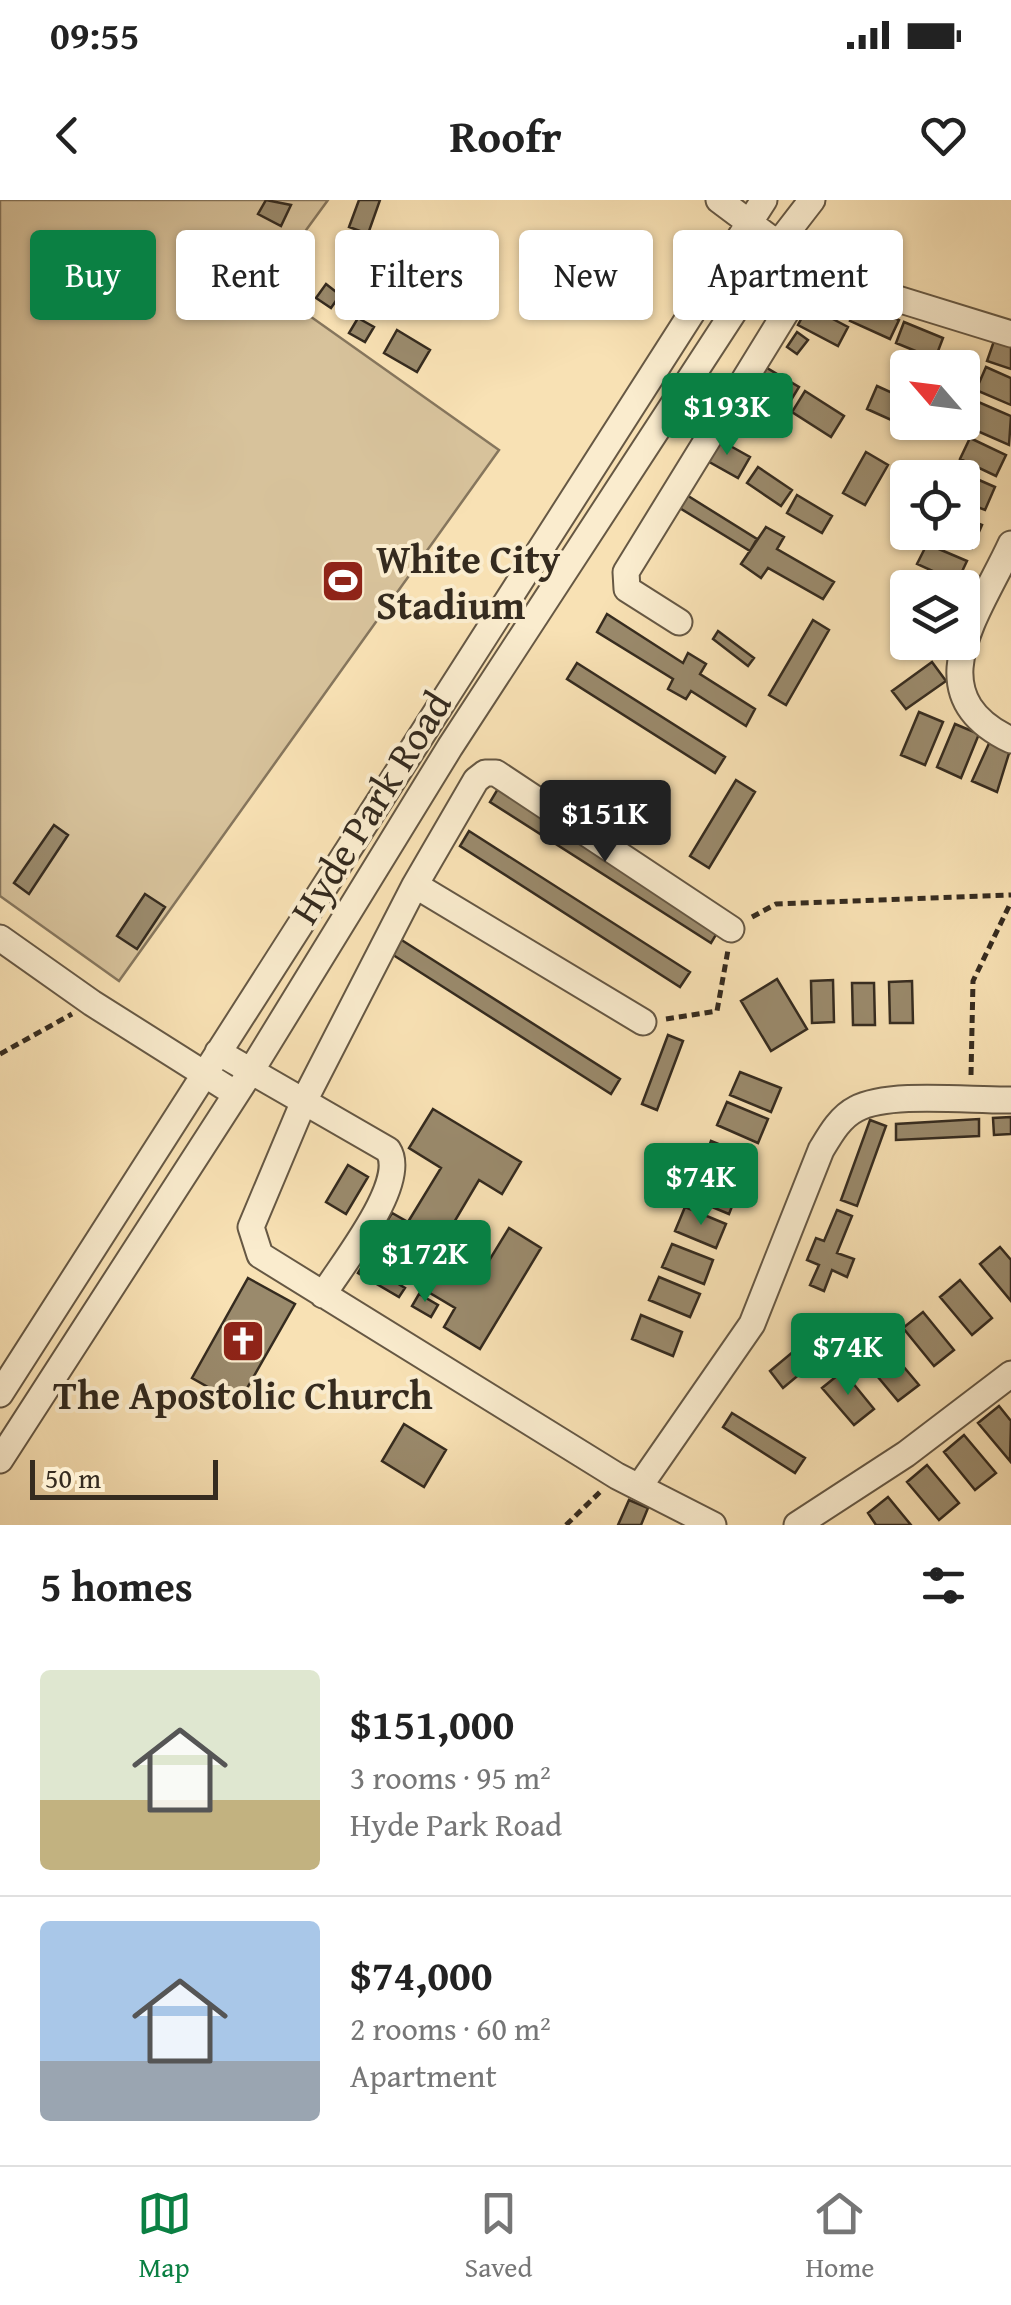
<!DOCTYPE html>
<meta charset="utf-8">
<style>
body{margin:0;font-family:"Gentium Book Plus",serif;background:#f6f6f6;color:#222;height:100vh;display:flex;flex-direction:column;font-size:38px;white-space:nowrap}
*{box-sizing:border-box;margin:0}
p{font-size:32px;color:#767676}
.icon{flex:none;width:55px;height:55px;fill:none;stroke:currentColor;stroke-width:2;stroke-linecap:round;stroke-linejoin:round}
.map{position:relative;height:1325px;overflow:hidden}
.sheet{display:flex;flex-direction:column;background:#fff;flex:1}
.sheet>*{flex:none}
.guide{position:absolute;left:30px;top:30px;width:952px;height:90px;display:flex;gap:20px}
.needle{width:65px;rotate:298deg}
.buttons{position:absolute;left:890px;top:150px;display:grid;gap:20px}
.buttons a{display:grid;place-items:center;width:90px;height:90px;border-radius:10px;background:#fff;box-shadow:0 2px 8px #0004;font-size:50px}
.scale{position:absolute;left:30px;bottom:25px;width:188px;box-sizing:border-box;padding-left:10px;border:5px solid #352b1f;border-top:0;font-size:28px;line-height:35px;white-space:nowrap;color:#352b1f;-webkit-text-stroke:8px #faecce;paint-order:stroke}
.price{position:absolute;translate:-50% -85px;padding:0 22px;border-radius:10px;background:#0b8043;color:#fff;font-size:32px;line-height:65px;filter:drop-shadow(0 2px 5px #0008)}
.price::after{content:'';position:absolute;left:50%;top:60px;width:30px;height:22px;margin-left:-15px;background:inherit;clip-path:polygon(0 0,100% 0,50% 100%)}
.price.selected{background:#222;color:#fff}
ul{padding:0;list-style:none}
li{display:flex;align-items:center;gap:30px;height:250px;padding:0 40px}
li+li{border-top:2px solid #e0e0e0}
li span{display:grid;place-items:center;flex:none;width:280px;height:200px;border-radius:10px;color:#555}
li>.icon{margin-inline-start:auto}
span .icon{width:120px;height:120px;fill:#fffc;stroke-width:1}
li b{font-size:42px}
h2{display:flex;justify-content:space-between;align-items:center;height:120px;padding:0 40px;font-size:42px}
.chip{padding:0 35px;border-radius:10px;background:#fff;box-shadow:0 2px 8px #0004;font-size:35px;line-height:90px}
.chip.selected{background:#0b8043;color:#fff}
.status{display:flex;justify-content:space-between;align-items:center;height:70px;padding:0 50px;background:#fff;direction:ltr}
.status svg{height:28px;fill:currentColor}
header{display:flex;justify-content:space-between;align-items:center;height:130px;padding:0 40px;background:#fff;font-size:45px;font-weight:600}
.tab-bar{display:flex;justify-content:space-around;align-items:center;height:140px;border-top:2px solid #e0e0e0;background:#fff;font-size:28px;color:#767676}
.tab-bar a{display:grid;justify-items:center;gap:5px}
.tab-bar .selected{color:#0b8043}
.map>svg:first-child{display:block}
</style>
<div class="status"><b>09:55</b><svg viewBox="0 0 49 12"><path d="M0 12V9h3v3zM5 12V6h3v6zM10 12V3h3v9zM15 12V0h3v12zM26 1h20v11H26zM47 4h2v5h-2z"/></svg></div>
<header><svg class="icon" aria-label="back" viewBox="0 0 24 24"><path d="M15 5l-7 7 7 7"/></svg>Roofr<svg class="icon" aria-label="heart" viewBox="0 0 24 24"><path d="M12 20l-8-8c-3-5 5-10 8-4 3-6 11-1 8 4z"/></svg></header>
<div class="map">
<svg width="1011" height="1325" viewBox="0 0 1011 1325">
<rect width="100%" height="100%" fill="#f8e1b4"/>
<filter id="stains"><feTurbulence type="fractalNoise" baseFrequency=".002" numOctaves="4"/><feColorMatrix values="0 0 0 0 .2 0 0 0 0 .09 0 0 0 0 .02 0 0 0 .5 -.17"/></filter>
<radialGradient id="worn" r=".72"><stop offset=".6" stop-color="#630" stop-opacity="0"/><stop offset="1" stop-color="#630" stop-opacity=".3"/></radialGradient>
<path fill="#d7c29b" stroke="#86765d" stroke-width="2.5" d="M0,0H328L266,85L499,250L119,781L0,696Z"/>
<path fill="#9a8a6c" stroke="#352b1f" stroke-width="2.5" d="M266,0L291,5L281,26L258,14Z
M359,0H380L368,34L349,27Z
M326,84L340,95L331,108L316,98Z
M859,102L899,120L890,139L850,121Z
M808,106L848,127L838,146L798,125Z
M358,118L374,127L365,142L349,133Z
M904,122L943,138L935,159L896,143Z
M397,130L430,150L417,172L384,153Z
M797,132L808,140L797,154L787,147Z
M995,138L1011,143V169L987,161Z
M762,165L799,187L788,205L751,183Z
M986,167L1011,178V205L976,190Z
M877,186L908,200L909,228L867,209Z
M805,191L844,216L831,237L792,212Z
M976,201L1011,216L1009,245L966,226Z
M716,238L750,257L738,278L704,259Z
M970,238L1006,255L996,276L960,259Z
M866,252L888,265L865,305L843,293Z
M758,267L792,290L781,306L747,283Z
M954,269L995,287L985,310L962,301V278H950Z
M685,294L757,339L750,351L678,307Z
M797,295L832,316L822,333L787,313Z
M962,317L982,325L972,348L937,333L962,332Z
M766,327L784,337L777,349L834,382L823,399L768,368L761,378L741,364Z
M927,344L967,361L957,382L917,364Z
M607,414L683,463L688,453L706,464L700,474L755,509L746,526L691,491L686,499L668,489L673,479L597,432Z
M901,419L908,421V442H941L935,457L893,441Z
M813,420L829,430L786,505L769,495Z
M718,431L754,458L748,466L713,439Z
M932,462L946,481L906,509L892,491Z
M577,463L725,557L715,573L567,479Z
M919,512L943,522L925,565L901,555Z
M955,524L979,534L961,578L937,567Z
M991,539L1011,547L997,592L972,581Z
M736,580L755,592L709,668L690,656Z
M499,587L720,728L711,743L490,602Z
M54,625L68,635L29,694L14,683Z
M469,631L690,772L680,787L460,646Z
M145,694L165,707L137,749L117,736Z
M400,739L620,879L611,894L390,753Z
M777,779L807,829L771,851L741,801Z
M833,780L834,822L812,823L811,781Z
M912,781L913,823H890L889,782Z
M852,783H874L875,825H853Z
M668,835L683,841L657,910L642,904Z
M740,872L781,888L771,912L730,895Z
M727,902L768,919L758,943L717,925Z
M433,909L521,962L502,994L479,980L437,1051L479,1077L509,1028L541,1048L480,1149L444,1127L455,1108L366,1055L392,1013L408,1022L441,968L409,948Z
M1011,917V934L994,935L993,918Z
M979,919V936L896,940V924Z
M870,920L886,926L857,1006L841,1000Z
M711,941L753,958L743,982L702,965Z
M348,965L368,977L346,1014L326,1002Z
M697,974L738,991L729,1014L688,997Z
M685,1007L726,1024L716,1048L675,1031Z
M837,1010L852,1016L837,1053L854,1059L847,1077L832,1070L824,1091L810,1085L819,1065L807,1060L816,1038L824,1041Z
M672,1044L713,1060L704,1084L662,1067Z
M1000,1047L1011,1060V1101L980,1064Z
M364,1063L405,1088L399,1097L358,1073Z
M659,1077L700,1094L690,1117L649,1100Z
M248,1078L295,1104L238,1204L192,1178Z
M960,1080L992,1118L972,1135L940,1097Z
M419,1094L438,1105L431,1117L412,1106Z
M923,1112L954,1150L934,1166L903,1128Z
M641,1115L682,1132L673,1156L632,1139Z
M806,1141L819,1158L783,1188L770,1171Z
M887,1147L919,1185L898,1201L867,1164Z
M843,1171L874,1209L854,1225L822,1188Z
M999,1206L1011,1221L1010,1261L978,1223Z
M732,1213L805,1258L795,1273L723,1227Z
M404,1224L446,1250L424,1287L382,1261Z
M964,1235L996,1273L975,1290L944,1252Z
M927,1265L959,1303L939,1320L907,1282Z
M888,1297L911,1325H876L868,1313Z
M629,1300L648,1308L641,1325H618Z"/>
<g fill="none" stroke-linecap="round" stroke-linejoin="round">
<g stroke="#665844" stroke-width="29">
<path id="minor" d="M719,0L778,44L862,88L1011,134
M1011,344C979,414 914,494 1011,540
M679,422L627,389L626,372L815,65
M415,685L643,822
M0,738L92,803L236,894
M218,852L388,950C409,982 342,1064 323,1095
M0,1194L764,0
M0,1260L251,871L450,547L778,44L812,0
M639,1287L752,1124L821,950C830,935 840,917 856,909C889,891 972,901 1011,900
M713,1325L617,1276L260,1055L251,1027L304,901L415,685L476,580L485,573H496L731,729
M797,1325L906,1254L1011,1174"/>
</g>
<path stroke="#352b1f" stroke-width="5" stroke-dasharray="8 5" stroke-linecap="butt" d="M752,717L776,704L1011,695
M666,819L717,811L728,750
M0,854L72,814
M971,875L973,781L1011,702
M566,1325L600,1292"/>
<use href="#minor" stroke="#faecce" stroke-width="25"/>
</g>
<defs>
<g id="stadium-square" transform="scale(2.25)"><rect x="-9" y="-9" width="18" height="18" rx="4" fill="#8f2418" stroke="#faecce"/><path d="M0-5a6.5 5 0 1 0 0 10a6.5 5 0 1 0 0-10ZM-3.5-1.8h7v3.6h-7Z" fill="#fff"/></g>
<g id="church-square" transform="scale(2.25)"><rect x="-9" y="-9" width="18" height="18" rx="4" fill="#8f2418" stroke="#faecce"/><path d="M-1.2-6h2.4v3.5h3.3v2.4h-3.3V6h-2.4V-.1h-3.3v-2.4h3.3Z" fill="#fff"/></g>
</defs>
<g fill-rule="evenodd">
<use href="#stadium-square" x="343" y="381"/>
<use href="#church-square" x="243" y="1141"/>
</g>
<g text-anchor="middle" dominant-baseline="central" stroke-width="8" stroke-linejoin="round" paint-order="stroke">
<g font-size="40" font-weight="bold" fill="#352b1f" stroke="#faecce" text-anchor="start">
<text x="376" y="358">White City<tspan x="376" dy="46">Stadium</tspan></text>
<text x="243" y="1194" text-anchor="middle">The Apostolic Church</text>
</g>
<g font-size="40" fill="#352b1f" stroke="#faecce">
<text transform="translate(370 607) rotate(-58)">Hyde Park Road</text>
</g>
</g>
<rect width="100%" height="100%" filter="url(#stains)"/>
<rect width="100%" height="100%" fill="url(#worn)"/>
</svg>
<div class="buttons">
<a><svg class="needle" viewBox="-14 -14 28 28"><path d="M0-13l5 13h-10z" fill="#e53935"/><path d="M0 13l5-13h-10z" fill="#767676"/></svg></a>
<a><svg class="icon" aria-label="locate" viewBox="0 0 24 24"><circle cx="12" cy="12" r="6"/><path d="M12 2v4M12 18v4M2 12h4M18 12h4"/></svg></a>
<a><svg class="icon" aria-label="layers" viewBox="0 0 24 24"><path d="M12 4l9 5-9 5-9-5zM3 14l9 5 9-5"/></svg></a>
</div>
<div class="scale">50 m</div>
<b class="price" style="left:727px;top:258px">$193K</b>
<b class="price selected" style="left:605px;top:665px">$151K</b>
<b class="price" style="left:701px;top:1028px">$74K</b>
<b class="price" style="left:425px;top:1105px">$172K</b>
<b class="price" style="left:848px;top:1198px">$74K</b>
<div class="guide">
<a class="chip selected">Buy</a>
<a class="chip">Rent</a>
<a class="chip">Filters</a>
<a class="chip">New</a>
<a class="chip">Apartment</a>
</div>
</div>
<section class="sheet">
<h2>5 homes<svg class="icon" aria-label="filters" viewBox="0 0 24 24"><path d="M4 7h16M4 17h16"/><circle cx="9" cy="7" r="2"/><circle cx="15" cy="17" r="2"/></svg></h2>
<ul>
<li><span style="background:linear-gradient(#dfe7d0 65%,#c2b280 0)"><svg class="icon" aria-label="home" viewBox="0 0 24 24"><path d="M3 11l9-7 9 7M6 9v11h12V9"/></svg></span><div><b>$151,000</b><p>3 rooms · 95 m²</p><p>Hyde Park Road</p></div></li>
<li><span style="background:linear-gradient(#a9c7e8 70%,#9aa5b1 0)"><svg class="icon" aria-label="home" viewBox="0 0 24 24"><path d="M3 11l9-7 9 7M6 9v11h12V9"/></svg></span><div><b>$74,000</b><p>2 rooms · 60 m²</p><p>Apartment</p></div></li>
</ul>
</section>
<nav class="tab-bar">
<a class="selected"><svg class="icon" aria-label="map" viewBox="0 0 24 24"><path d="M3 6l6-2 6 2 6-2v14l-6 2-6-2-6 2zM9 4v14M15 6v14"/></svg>Map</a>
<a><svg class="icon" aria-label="saved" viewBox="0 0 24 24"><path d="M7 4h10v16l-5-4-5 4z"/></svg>Saved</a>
<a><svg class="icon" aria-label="home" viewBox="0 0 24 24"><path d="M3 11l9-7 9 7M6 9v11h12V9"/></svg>Home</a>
</nav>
